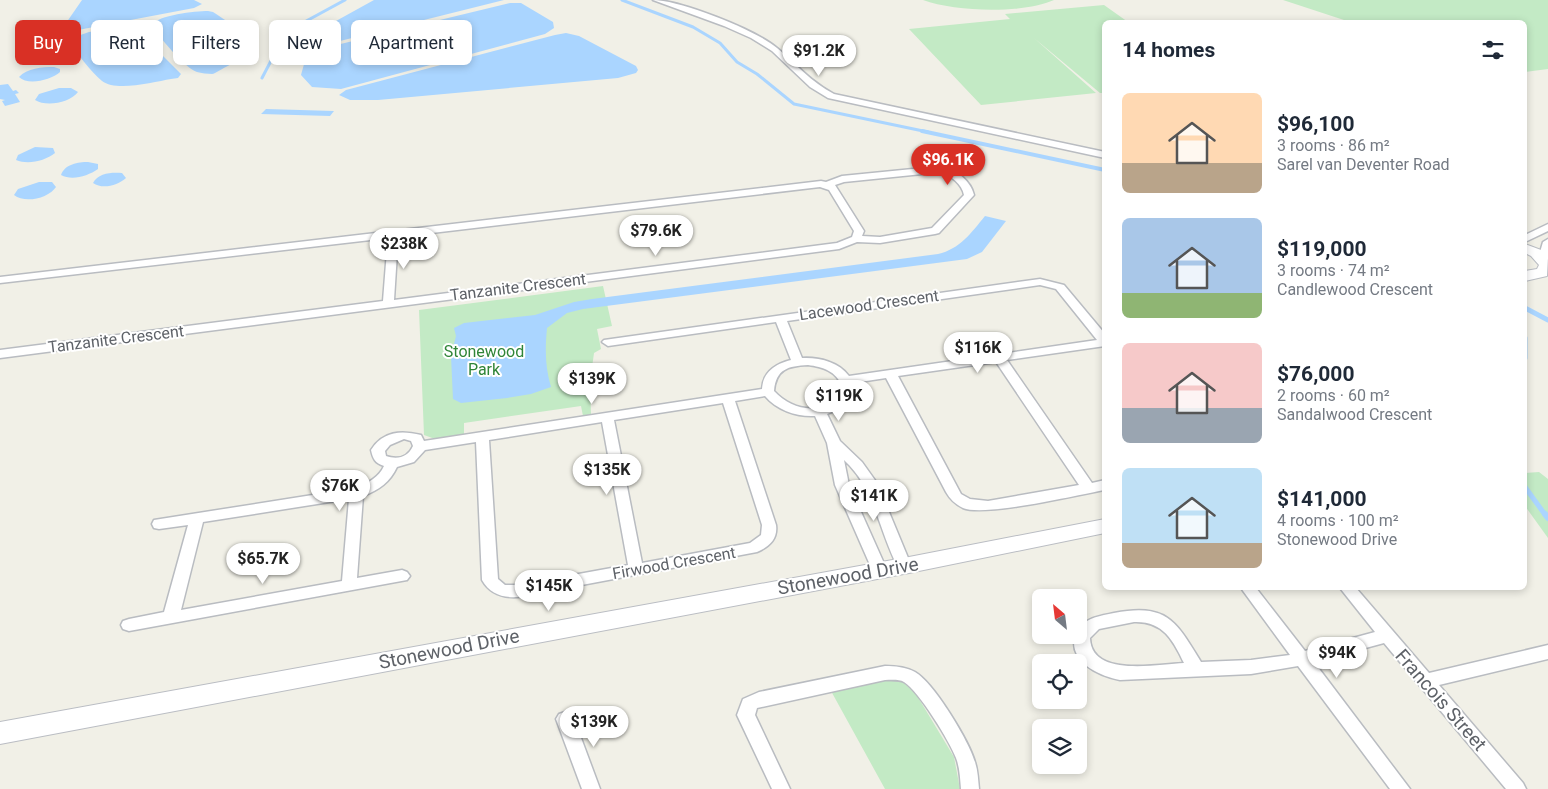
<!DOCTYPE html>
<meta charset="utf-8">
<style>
body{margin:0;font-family:Roboto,sans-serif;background:#f6f6f7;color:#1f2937;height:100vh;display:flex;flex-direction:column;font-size:19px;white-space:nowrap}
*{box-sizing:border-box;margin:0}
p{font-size:16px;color:#747a83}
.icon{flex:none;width:28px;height:28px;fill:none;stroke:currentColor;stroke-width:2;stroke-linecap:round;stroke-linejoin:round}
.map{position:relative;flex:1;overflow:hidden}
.drawer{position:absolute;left:1102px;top:20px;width:425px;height:570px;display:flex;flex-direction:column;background:#fff;border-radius:8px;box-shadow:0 2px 8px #0003}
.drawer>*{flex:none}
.hud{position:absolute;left:15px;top:20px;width:475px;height:45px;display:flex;gap:10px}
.needle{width:32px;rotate:332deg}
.fabs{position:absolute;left:1032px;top:589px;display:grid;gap:10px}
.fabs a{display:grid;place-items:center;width:55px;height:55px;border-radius:8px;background:#fff;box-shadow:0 2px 8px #0003;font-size:25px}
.price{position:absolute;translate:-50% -42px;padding:0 11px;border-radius:18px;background:#fff;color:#222;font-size:16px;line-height:32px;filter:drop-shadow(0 1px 2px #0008)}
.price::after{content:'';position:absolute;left:50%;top:30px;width:15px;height:11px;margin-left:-8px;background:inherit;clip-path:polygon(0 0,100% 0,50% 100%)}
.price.active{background:#d93025;color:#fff}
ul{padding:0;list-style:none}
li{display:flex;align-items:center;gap:15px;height:125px;padding:0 20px}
li span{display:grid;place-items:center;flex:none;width:140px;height:100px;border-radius:8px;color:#555}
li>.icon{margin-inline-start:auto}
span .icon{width:60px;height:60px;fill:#fffc;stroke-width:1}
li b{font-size:21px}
h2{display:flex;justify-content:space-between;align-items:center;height:60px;padding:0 20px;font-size:21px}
.pill{padding:0 18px;border-radius:8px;background:#fff;box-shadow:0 2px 8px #0003;font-size:18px;line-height:45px}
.pill.active{background:#d93025;color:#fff}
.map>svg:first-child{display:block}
</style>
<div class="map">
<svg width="1548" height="789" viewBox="0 0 1548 789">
<rect width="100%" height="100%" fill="#f1f0e7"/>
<path fill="#c3eac5" d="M923,0H1054C1022,14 956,12 923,0Z
M1283,0H1548V69L1525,72V22H1350Z
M1104,5L1128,22H1105V93H1100L1034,38L1096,93L981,105L909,29L1010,19L1005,14Z
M603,286L612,326L597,329L601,349L594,353L590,382L591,415L583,416L581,406L464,423V434L435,439L424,435L419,310Z
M1539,472L1548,479V538L1525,506V473Z
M885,680L903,682L916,694L954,757L960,789H885L831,691Z"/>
<path fill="#aad5ff" d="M82,0H194L202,4L194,8L78,30H66L64,26Z
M374,0H504L324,45L311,46L305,43L307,37Z
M510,3H521L553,22L554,28L545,34L341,89L312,87L301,75L306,57L320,49Z
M208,11L213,12C223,19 254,37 257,48C251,57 242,60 232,64C226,66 215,74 212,74C208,74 201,73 197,72C186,69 157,35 152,25C158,15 195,11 208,11Z
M119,27L135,28L181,74L178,78L171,79C154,82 116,92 102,81C90,71 79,55 69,43V39L89,32Z
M566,33L579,36L636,66L638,70L636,73L618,78L378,100H350L339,95L346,90L555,35Z
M54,67L60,69V72C51,80 28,86 19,77C27,68 42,67 54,67Z
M8,84L13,91L16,90L19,93L15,94L20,102L5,106L2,101L5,100L0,99V85Z
M59,88H71L78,92C70,103 46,107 35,100L39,94Z
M266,109L334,111L330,116L261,114Z
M35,147L53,148L55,153C45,161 28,165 16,160L18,155Z
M88,162L98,164V169C88,176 72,181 61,175C65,164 78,162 88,162Z
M122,173L126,178C118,185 103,190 93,183C98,173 112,172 122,173Z
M39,182H52L56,187C49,198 25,204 14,195L18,189Z
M985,216L1006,221L982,252L967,259L583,309L567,313L547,328C545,349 545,367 551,387L531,394L507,398L461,403L453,399L451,356L456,336L454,328L464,323L535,315L574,302L592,299L938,254C960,249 971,233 985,216Z"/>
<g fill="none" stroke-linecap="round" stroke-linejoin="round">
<path stroke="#aad5ff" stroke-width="3" d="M622,0L693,27L720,43L737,62L757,74L794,104L928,132
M262,78L286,32L345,0"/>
<path stroke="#aad5ff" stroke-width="4" d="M922,131L1105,170"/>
<path stroke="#aad5ff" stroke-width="5" d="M1525,308L1548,320
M1525,338V358
M1525,487L1546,516"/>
<path stroke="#aad5ff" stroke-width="6" d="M1545,514L1548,518"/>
<g stroke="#b9bcc1" stroke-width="3">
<path id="street" d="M653,0C680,0 756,30 777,48C796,64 811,82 834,94L1105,152V158L828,98L810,87L772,51L751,38L724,26Z
M943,166C956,170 971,181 974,195L939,233L935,234L880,243L857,242L839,249L0,358V350L383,301L388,238L0,283V277L821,181L826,182L842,176ZM942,172C951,176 962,184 964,195L932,228L880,237L862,236L864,231L835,185L844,182ZM820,187L829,190L854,231L852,237L837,243L394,300L398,237Z
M1548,224V231L1525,242V235Z
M1548,239V259L1543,262L1539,261L1538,259L1543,242Z
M1040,279L1064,285L1105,334V346L1007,360L1092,483L1105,480V490C1077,495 985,517 963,508C955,504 950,499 946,492L886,378L853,383L854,386C849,401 842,409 827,414L840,441L862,462L877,483L911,565L909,569L904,571L899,569C879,533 876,489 844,460L849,485L887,570L884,574L879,576L874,574L835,485L827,443L815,416C796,417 777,410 765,396L735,401L776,525C778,539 769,547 757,552L518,597C502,598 490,594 482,580L476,442L425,450L414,462L397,467C390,482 379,490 363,496L357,578L402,570L407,572L410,576L407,580L129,631L123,629L121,625L123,621L129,619L164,612L188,525L159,529L154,528L152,524L154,520L357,488C368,483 379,477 384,466C375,463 373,459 371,450C383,431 401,430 421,435L424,441L762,389C763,372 775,364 791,360L776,322L608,346L602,342L604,340ZM1040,285L1056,289L1097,340L849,376C839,362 819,357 802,358L787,321ZM996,362L1079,485L988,501L970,499L961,494L898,376ZM808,365C823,367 836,371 842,386C830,417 794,413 774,391C776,369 788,366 808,365ZM723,403L762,525L761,535L750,543L642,563L614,420ZM602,422L628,565L518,585H505L498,579L489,440ZM404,439L411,441L413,446C408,457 398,460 386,456L385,451L390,445ZM349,499L342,581L181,610L203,522Z
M1241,588H1256L1305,651L1375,632L1340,588H1356L1429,673L1548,645V659L1439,685L1523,783L1526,789H1506L1384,643L1314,662L1410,789H1390L1298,666L1251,674L1120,680C1099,676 1068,662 1075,635H1079V628C1088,617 1100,616 1114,613C1167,603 1176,621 1201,662L1251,660L1290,655ZM1134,622C1163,621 1173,640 1184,663C1158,664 1091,678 1090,638L1099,629Z
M885,666C895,666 906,667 915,672C934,683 969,741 975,762C978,771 978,780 979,789H961C960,779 960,768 956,758C950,742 919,691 904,682C899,679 891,680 885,680L757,708L755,715L790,789H772L737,715L743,699L759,692Z
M565,712L571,714L574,719L600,789H582L556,719L559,714Z"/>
</g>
<g stroke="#babdc3" stroke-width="2">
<path id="secondary" d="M1525,244L1541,250L1548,257L1547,276L1525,281V271L1537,269L1539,265L1531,256L1525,253Z
M1105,519V533L909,573L0,744V722L909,557Z"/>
</g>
<use href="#street" fill="#fff" fill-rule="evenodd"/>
<use href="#secondary" fill="#fff" fill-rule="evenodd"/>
</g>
<g text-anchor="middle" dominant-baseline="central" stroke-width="4" stroke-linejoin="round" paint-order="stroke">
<g font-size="16" fill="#5e6268" stroke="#fff">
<text transform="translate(518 287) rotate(-7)">Tanzanite Crescent</text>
<text transform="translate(869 305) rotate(-8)">Lacewood Crescent</text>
<text transform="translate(116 339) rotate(-7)">Tanzanite Crescent</text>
<text transform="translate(674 563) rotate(-10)">Firwood Crescent</text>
</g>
<g font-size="16" fill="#308538" stroke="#fff">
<text x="484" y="351">Stonewood<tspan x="484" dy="18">Park</tspan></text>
</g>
<g font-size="19" fill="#5e6268" stroke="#fff">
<text transform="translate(848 576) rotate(-10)">Stonewood Drive</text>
<text transform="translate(449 649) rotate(-11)">Stonewood Drive</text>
<text transform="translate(1441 700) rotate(49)">Francois Street</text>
</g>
</g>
</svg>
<div class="fabs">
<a><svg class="needle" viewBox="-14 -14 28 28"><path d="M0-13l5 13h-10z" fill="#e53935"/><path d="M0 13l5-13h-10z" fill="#747a83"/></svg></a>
<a><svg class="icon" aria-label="locate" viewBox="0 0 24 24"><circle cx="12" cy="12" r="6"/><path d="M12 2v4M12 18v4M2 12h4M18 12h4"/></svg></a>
<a><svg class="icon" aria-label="layers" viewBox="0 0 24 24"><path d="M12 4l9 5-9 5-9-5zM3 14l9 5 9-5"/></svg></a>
</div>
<b class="price" style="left:819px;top:77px">$91.2K</b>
<b class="price active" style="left:948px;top:186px">$96.1K</b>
<b class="price" style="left:656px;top:257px">$79.6K</b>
<b class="price" style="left:404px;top:270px">$238K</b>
<b class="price" style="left:978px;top:374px">$116K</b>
<b class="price" style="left:592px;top:405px">$139K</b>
<b class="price" style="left:839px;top:422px">$119K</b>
<b class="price" style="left:607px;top:496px">$135K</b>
<b class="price" style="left:340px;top:512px">$76K</b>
<b class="price" style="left:874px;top:522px">$141K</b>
<b class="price" style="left:263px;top:585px">$65.7K</b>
<b class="price" style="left:549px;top:612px">$145K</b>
<b class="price" style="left:1337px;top:679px">$94K</b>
<b class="price" style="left:594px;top:748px">$139K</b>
<div class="hud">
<a class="pill active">Buy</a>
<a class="pill">Rent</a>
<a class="pill">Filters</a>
<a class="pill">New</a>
<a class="pill">Apartment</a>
</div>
<section class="drawer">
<h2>14 homes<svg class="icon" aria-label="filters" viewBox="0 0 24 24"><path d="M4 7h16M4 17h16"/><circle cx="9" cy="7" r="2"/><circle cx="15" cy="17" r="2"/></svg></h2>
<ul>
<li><span style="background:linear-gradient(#ffd9b3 70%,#b9a48a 0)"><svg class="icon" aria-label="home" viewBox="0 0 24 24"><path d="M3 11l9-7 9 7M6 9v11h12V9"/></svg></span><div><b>$96,100</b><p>3 rooms · 86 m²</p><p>Sarel van Deventer Road</p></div></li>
<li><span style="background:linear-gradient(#a9c7e8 75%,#8fb573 0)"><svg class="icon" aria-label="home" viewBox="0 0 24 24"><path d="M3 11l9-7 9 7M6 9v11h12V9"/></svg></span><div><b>$119,000</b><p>3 rooms · 74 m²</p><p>Candlewood Crescent</p></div></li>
<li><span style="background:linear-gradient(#f6c9c9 65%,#9aa5b1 0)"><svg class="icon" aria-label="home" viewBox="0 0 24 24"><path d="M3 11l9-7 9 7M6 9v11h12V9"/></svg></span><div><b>$76,000</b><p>2 rooms · 60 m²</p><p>Sandalwood Crescent</p></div></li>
<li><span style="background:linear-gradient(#bfe0f5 75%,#b9a48a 0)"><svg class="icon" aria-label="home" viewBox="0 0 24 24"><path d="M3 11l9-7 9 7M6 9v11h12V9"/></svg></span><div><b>$141,000</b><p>4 rooms · 100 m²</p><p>Stonewood Drive</p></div></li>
</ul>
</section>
</div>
